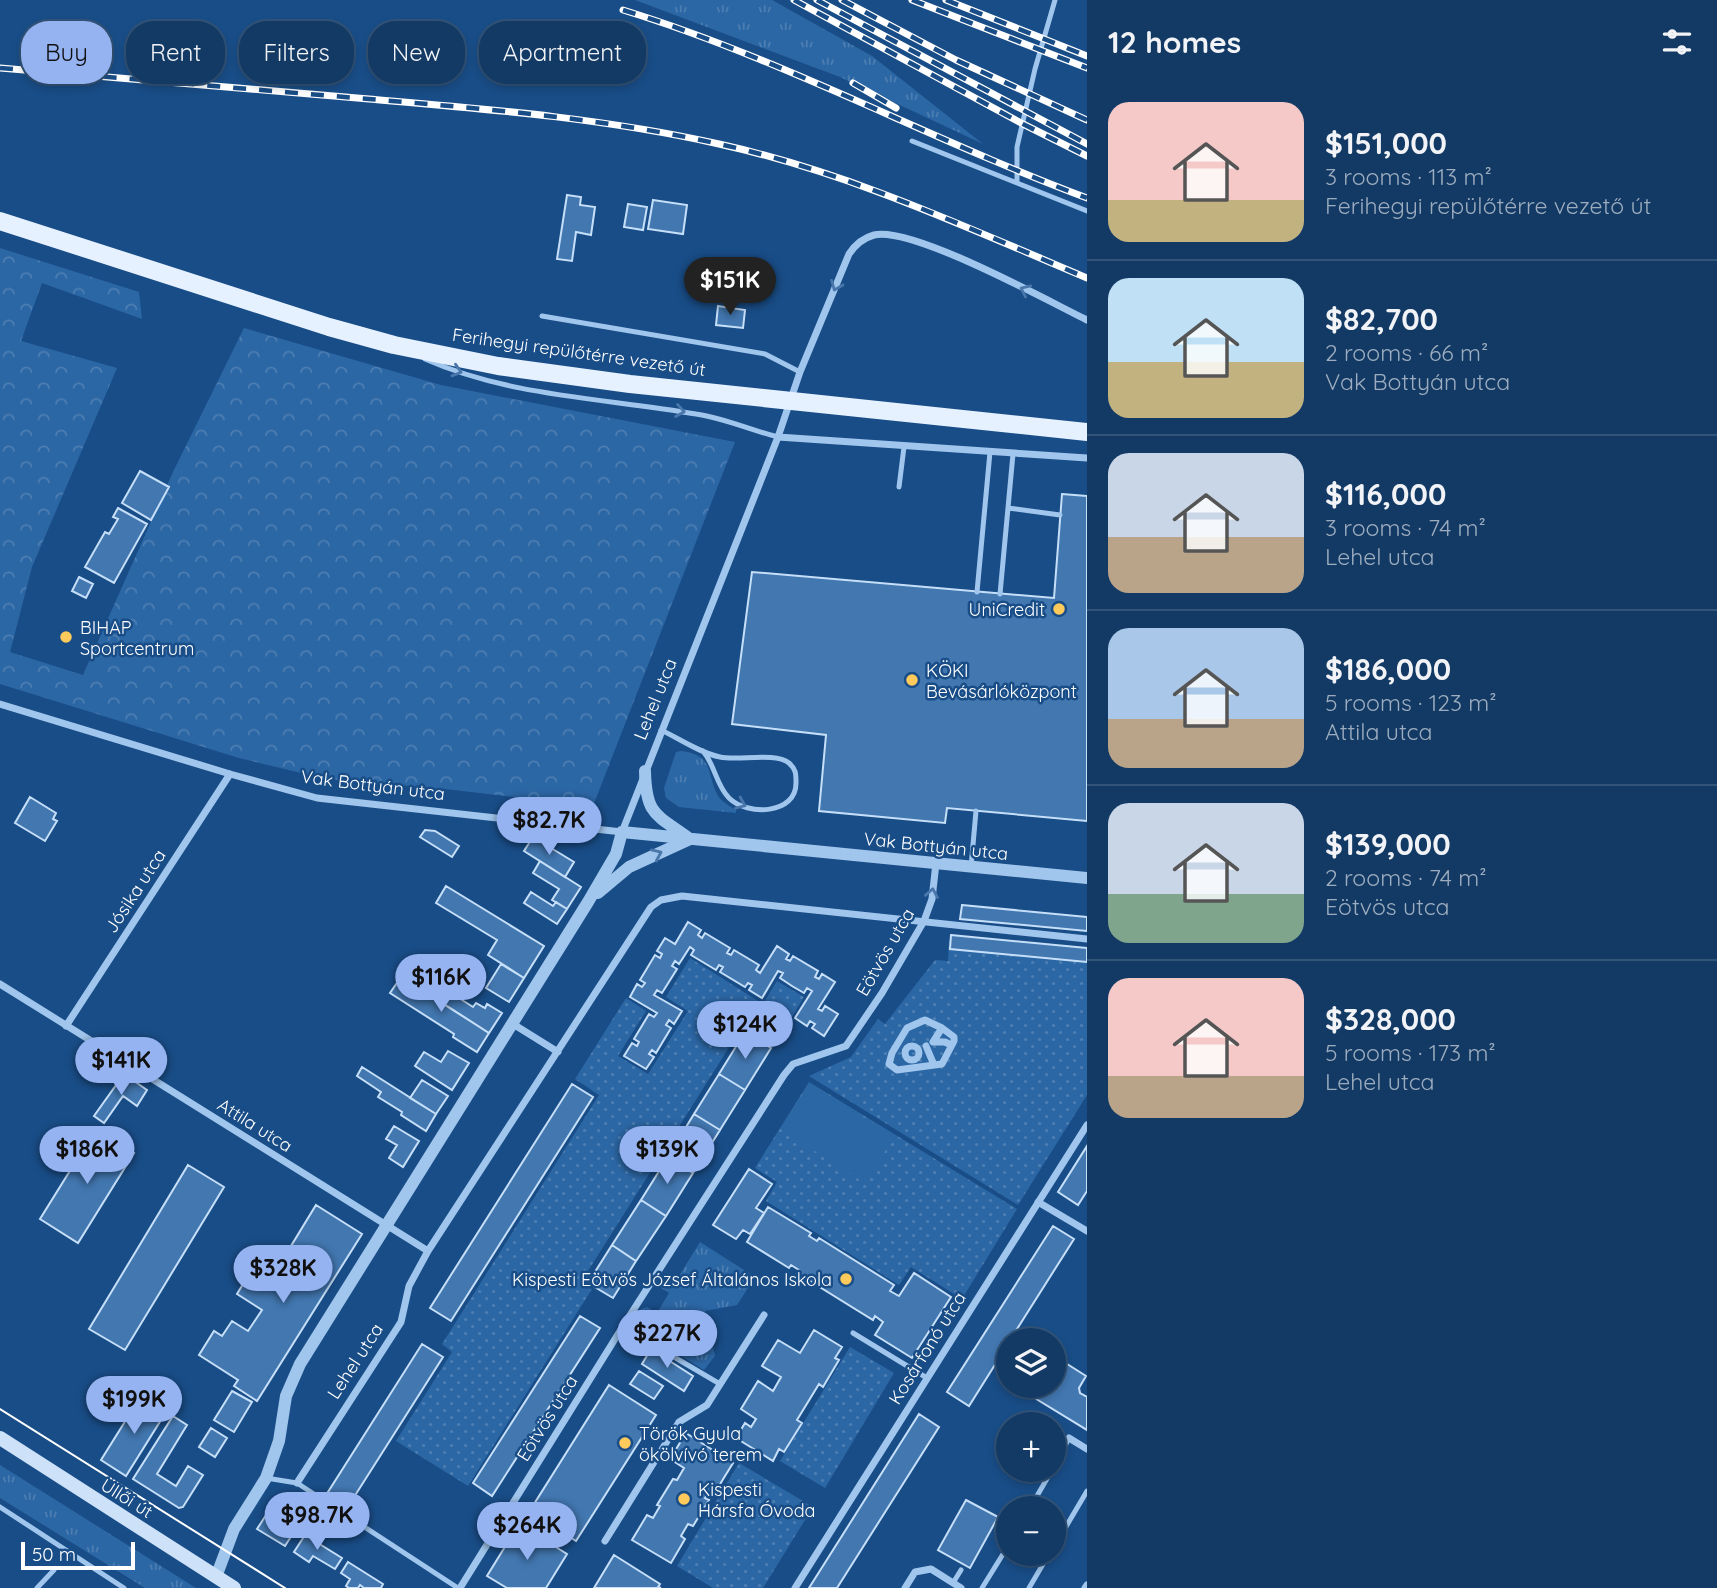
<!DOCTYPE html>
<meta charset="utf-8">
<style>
body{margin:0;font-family:Quicksand,sans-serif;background:#20456e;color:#f1f3f6;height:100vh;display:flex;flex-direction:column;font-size:26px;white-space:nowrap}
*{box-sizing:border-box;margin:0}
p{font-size:23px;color:#9dadbf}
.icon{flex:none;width:38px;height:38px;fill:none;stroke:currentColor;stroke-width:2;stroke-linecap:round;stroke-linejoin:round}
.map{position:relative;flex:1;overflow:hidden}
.details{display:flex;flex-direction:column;background:#133a65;width:630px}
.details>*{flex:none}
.hud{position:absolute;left:21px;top:21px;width:665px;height:63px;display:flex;gap:14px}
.controls{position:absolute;left:996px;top:1328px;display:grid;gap:14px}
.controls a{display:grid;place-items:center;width:70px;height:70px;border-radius:50%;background:#133a65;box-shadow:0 4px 10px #0003,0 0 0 2px #325479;font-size:35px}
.scale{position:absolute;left:21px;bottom:18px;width:114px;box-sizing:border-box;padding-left:7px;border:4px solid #fff;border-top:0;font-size:19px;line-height:24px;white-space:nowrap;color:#fff;-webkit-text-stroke:5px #194d87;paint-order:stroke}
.price{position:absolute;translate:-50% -60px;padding:0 16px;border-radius:24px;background:#95b2f1;color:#111;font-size:23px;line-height:46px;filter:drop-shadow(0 2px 4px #0008)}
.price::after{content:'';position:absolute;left:50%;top:42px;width:21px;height:16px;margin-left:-10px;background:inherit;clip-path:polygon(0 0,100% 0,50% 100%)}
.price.active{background:#222;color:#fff}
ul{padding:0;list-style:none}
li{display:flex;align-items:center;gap:21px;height:175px;padding:0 21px}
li+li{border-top:2px solid #325479}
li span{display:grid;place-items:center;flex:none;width:196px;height:140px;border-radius:21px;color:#555}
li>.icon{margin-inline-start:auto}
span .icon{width:84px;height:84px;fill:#fffc;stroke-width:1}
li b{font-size:30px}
h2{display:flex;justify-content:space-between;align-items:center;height:84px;padding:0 21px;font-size:30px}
.tag{padding:0 24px;border-radius:28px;background:#133a65;box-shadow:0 4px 10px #0003,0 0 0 2px #325479;font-size:24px;line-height:63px}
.tag.active{background:#95b2f1;color:#111}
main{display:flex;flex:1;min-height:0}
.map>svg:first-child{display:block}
</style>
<main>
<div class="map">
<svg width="1087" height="1588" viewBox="0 0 1087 1588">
<defs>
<pattern id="grass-tufts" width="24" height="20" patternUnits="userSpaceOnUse" patternTransform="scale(1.75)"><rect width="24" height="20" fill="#2c67a5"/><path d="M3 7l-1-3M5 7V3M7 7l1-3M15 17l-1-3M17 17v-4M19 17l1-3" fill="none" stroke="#4c7eb2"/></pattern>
<pattern id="forest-crowns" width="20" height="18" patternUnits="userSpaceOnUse" patternTransform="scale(1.75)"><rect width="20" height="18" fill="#2c67a5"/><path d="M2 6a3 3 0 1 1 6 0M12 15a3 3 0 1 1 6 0" fill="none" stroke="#4c7eb2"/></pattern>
<pattern id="park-dots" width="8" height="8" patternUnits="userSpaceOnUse" patternTransform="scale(1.75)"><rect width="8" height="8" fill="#2c67a5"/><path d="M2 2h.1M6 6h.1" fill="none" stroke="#4c7eb2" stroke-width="1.8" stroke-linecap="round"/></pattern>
</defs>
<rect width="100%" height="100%" fill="#194d87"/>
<path fill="url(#grass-tufts)" d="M635,0H772L872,56L983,144L840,77Z
M681,751C715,755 706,774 718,796C722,802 730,806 736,810V813L679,807L666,798L664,788L676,752Z
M700,1242L755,1277L737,1305L705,1311L715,1356L704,1370L631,1325L641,1309L647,1307L657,1313L669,1293L658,1286L662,1276L666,1275L676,1281Z
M0,1465L196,1588H145L0,1498Z"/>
<path fill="url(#forest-crowns)" d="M0,248L139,292L142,319L42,283L21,341L117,368L32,567L10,652L83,675L173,472L244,328L441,385L735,442L593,806L445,789L326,779L239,758L0,684Z"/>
<path fill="url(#park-dots)" d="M949,940L1087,953V1095L1018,1205L809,1076L851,1057L878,1019L885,1024L935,960L948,961Z
M690,958L763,1004L777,981L804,997L777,1041L745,1022L581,1282L592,1289L468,1486L396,1441L452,1352L442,1344L599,1095L575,1079L626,998L646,1011L618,1056L648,1074L688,1011L666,997Z
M809,1082L1017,1209L962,1299L911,1267L899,1285L766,1201L777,1182L755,1168Z
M850,1347L894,1373L825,1488L780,1461Z
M739,1463L813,1507L763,1588H713L677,1566Z"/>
<path fill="#2c67a5" d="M810,1083L894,1137L865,1183L780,1129Z"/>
<path fill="#4277b0" stroke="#c6dff9" stroke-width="2" d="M533,32L554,33L552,48L532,46Z
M567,195L581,197L580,205L595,207L591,235L576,232L572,261L557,259Z
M653,200L687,205L683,234L648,229Z
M628,204L647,207L643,230L624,227Z
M718,306L745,310L743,328L716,325Z
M140,471L169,487L151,520L122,503Z
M1062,494L1087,496V821L947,808L945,823L819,811L826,735L732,724L752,572L1054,598Z
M118,508L147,524L114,583L85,567L105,532L109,534L118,519L113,517Z
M79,577L93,584L86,598L72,591Z
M30,797L56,813L53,819L57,821L45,841L15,823Z
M425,830L435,831L459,846L452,857L420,837Z
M533,837L574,862L565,877L524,851Z
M540,861L581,887L567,909L552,900L559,889L533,873Z
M446,886L544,946L524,978L488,955L497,940L436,903Z
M531,892L553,906L556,902L567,909L557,924L524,903Z
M962,905L1087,917V931L960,919Z
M688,922L701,930L698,935L702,938L705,933L730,948L727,953L731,955L734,950L759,965L756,970L760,973L777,946L789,954L786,959L790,961L793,956L818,971L815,977L819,979L822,974L835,982L818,1009L822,1011L825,1006L838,1014L824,1036L812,1028L815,1024L810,1021L807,1026L795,1018L812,991L807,988L804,993L792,986L780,978L783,973L778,971L762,998L749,990L752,985L748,983L745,987L720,972L723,967L719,965L716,970L691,955L694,950L690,947L679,964L675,961L672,966L677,969L662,993L657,990L654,995L682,1011L674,1024L669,1020L666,1025L671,1028L656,1053L652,1050L649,1054L654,1057L646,1069L624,1056L632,1043L637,1046L639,1042L634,1039L649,1014L654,1017L657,1013L630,997L637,984L642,987L645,983L640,980L655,955L660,958L662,954L657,951L665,938L675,944Z
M951,935L1087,948V962L950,949Z
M501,964L524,978L509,1002L486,988Z
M420,973L473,1007L476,1003L485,1008L487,1004L502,1013L489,1033L413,984Z
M401,977L489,1033L477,1052L453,1037L454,1034L390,993Z
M745,1032L771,1048L745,1090L719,1074Z
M448,1051L469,1063L452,1090L415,1066L424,1052L441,1062Z
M362,1067L436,1114L426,1131L401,1115L402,1112L378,1097L381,1092L357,1076Z
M124,1074L147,1090L137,1106L123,1096L104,1123L94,1116Z
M719,1074L745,1090L720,1130L694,1114Z
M422,1080L448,1096L436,1114L410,1098Z
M572,1084L593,1097L451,1321L430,1308Z
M694,1114L720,1130L693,1173L668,1157Z
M394,1126L419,1141L403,1167L389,1158L397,1145L386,1139Z
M96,1129L134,1153L78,1243L40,1219Z
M1087,1146V1191L1078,1205L1058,1192Z
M668,1157L693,1173L666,1216L641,1200Z
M188,1165L224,1187L125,1350L89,1329Z
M749,1169L772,1184L756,1208L764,1213L750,1234L743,1230L736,1239L713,1225Z
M641,1200L666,1216L636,1261L612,1245Z
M316,1205L362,1234L257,1401L234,1386L238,1380L199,1355L214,1331L222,1336L232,1321L248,1331L262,1310L237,1294L251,1271L276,1286L299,1251L291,1246Z
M768,1207L811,1233L809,1236L817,1241L819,1238L894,1285L890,1291L899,1296L914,1273L951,1297L912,1358L875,1335L883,1322L875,1316L873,1320L797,1273L799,1270L791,1265L789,1268L747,1242Z
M1053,1226L1074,1239L1010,1340H1008V1344L969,1406L947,1392Z
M612,1245L636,1261L613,1298L588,1283Z
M580,1316L600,1328L492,1496L473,1483Z
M814,1330L842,1347L835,1358L839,1360L823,1387L819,1384L797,1420L802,1423L784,1452L779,1449L773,1461L736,1438L745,1423L751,1427L756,1419L741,1409L758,1381L773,1391L781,1377L762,1366L778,1340L800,1353Z
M422,1344L443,1357L349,1505L328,1492Z
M651,1349L693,1376L684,1391L642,1364Z
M1064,1362L1086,1376L1079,1388L1080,1393L1087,1397V1430L1028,1394L1032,1386H1054V1364L1061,1368Z
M639,1371L663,1386L654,1399L630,1384Z
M609,1385L656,1415L576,1541L529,1512Z
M232,1391L252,1402L234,1432L214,1420Z
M141,1396L166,1412L126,1476L101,1460Z
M919,1414L939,1427L837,1588H809Z
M173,1416L187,1425L157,1474L176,1486L188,1466L203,1475L183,1507L179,1508L133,1479Z
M211,1428L227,1438L215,1457L199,1447Z
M686,1433L733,1463L717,1489L713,1486L705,1498L709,1500L693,1526L688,1524L681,1536L685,1539L671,1563L632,1540L647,1515L653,1518L660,1506L657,1505L673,1479L677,1480L684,1468L670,1459Z
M966,1500L998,1517L970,1568L938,1550Z
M268,1512L296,1529L285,1546L257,1529Z
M519,1524L567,1554L546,1588H507L487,1576Z
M305,1535L342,1558L335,1569L313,1556L309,1562L294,1552Z
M614,1555L660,1584L658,1587L661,1588H594Z
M348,1562L383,1584L381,1588H364L360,1585L358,1588H349L346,1586L350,1579L341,1573Z"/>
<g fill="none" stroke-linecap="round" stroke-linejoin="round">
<path stroke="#a1c6ed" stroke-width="5" d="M1055,0L1035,69L1017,147V183L1087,211
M912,141L1017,183
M542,316L765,354L800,372
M425,359C511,397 605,398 696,414C724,418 750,430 778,437
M899,487L904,447
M1008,508L1060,515
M977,592L990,452
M1000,594L1013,454
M661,730C680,739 700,753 720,757C738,761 775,752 789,763C796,769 796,774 796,782C797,815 747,816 729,798C716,785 715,765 703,751
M971,867L976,811
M623,1327L720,1384
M853,1333L927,1378
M1054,1467L1069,1438
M266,1478L297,1483L458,1588
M0,1507L124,1588
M1030,1508L1052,1470
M1054,1547L1087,1491
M953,1583L961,1570
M37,1588L54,1570
M982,1588L1008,1546
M1029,1588L1049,1554"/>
<path stroke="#a1c6ed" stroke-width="7" d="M778,437L1087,458
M0,704L230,774L317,798L622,832L778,437L800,372L849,254C855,245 863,238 874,235C912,226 1046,300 1087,320
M0,984L428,1251
M513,1024L558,1052
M66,1026L230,774
M942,1028L925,1020L907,1028L892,1053L889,1064L897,1070L942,1064L954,1041V1037L942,1028L933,1042H945L951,1045
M905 1053a7 7 0 1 1 14 0a7 7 0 1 1-14 0Z
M926,1046L934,1065
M1038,1202L1087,1231
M1069,1438L1087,1449
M297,1483L401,1322L409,1286L428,1251L651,907L661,900L682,896L1087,939
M605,1541L679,1422L707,1405L764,1315
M460,1588L625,1323L784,1075L793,1064L846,1046L882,993L924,921L932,899L936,863
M795,1588L1087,1125
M905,1588L915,1572L931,1569L961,1588
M1085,1588L1087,1585"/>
<path stroke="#a1c6ed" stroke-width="12" d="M645,771C646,816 656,814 690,839
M598,893L629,867L690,839
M216,1577L234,1529L266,1478L279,1441L286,1396L300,1364L588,902L616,854L622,832L1087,878"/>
<path stroke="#cde2f9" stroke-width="14" d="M0,1438L234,1588"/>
<path stroke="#e6f1ff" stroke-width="18" d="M0,221L329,327L394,345L498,366L630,384L1087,432"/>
<path stroke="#fff" stroke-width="2" d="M0,1409L285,1588"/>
<g stroke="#fff" stroke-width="7">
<path id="rail" d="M794,0L1023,124L1087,156
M817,0L1087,144
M842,0L956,60L1087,120
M912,0L1087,68
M946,0L1087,56
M623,10C783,59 931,140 1087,198
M0,68C123,78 246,89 369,99C486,109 603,118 719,144C847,172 966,227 1087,278
M853,83L896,108"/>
</g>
<use href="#rail" stroke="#194d87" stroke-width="4.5" stroke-dasharray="13" stroke-linecap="butt"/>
</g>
<defs><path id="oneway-chevron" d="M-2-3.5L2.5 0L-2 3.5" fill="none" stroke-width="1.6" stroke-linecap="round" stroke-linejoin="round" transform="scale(1.75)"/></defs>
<g stroke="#4977ab">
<use href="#oneway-chevron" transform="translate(836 286) rotate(112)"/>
<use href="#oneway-chevron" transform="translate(1025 290) rotate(-155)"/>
<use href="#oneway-chevron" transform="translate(457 371) rotate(17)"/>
<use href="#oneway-chevron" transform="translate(680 411) rotate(9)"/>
<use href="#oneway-chevron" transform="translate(741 804) rotate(23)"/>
<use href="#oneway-chevron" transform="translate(657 854) rotate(-24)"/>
<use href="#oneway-chevron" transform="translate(932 893) rotate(-80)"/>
</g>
<g fill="#ffca5c" stroke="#194d87" stroke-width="2.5">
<circle cx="1059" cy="609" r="7"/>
<circle cx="66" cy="637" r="7"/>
<circle cx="912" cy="680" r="7"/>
<circle cx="846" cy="1279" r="7"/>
<circle cx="625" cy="1443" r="7"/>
<circle cx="684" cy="1499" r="7"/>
</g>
<g text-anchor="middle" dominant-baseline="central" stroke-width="5" stroke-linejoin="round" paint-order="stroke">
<g font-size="18" fill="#fff" stroke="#194d87">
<text transform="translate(579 352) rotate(8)">Ferihegyi repülőtérre vezető út</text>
<text transform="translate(655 699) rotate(-68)">Lehel utca</text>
<text transform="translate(373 785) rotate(7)">Vak Bottyán utca</text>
<text transform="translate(936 846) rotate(6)">Vak Bottyán utca</text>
<text transform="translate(135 891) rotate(-57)">Jósika utca</text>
<text transform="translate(885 952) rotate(-60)">Eötvös utca</text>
<text transform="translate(255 1125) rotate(32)">Attila utca</text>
<text transform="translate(927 1348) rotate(-58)">Kosárfonó utca</text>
<text transform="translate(355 1361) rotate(-57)">Lehel utca</text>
<text transform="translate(547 1418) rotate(-58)">Eötvös utca</text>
<text transform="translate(127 1498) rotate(32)">Üllői út</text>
</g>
<g font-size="18" fill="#fff" stroke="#194d87" text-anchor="start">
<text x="1045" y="609" text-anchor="end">UniCredit</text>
<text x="80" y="627">BIHAP<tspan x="80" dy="21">Sportcentrum</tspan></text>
<text x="926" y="670">KÖKI<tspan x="926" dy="21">Bevásárlóközpont</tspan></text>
<text x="832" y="1279" text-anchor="end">Kispesti Eötvös József Általános Iskola</text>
<text x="639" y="1433">Török Gyula<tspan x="639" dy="21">ökölvívó terem</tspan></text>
<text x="698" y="1489">Kispesti<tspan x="698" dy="21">Hársfa Óvoda</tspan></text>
</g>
</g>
</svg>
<div class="controls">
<a><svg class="icon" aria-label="layers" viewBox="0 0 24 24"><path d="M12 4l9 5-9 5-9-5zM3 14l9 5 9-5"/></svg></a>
<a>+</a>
<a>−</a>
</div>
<div class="scale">50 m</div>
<b class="price active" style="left:730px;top:317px">$151K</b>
<b class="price" style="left:549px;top:857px">$82.7K</b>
<b class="price" style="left:441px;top:1014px">$116K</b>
<b class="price" style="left:745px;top:1061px">$124K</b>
<b class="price" style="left:121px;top:1097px">$141K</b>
<b class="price" style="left:87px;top:1186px">$186K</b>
<b class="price" style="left:667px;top:1186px">$139K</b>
<b class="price" style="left:283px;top:1305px">$328K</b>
<b class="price" style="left:667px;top:1370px">$227K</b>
<b class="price" style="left:134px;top:1436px">$199K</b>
<b class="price" style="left:317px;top:1552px">$98.7K</b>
<b class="price" style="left:527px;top:1562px">$264K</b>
<div class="hud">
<a class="tag active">Buy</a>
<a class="tag">Rent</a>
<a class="tag">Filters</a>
<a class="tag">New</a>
<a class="tag">Apartment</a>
</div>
</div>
<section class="details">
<h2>12 homes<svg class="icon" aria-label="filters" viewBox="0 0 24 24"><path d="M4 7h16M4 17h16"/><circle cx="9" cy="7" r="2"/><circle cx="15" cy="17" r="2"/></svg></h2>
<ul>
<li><span style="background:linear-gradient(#f6c9c9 70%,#c2b280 0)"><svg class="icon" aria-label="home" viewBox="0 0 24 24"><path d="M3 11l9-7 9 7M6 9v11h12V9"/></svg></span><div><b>$151,000</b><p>3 rooms · 113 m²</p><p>Ferihegyi repülőtérre vezető út</p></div></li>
<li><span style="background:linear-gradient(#bfe0f5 60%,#c2b280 0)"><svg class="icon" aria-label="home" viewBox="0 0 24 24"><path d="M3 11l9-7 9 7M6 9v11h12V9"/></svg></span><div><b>$82,700</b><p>2 rooms · 66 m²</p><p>Vak Bottyán utca</p></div></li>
<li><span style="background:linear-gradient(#c9d6e8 60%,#b9a48a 0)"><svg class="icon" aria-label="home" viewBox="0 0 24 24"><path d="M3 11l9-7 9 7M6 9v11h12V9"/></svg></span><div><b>$116,000</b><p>3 rooms · 74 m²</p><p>Lehel utca</p></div></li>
<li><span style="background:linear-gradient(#a9c7e8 65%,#b9a48a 0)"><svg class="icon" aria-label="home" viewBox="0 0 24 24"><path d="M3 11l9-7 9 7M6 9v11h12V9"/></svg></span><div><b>$186,000</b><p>5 rooms · 123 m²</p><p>Attila utca</p></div></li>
<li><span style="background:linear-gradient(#c9d6e8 65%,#7fa58c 0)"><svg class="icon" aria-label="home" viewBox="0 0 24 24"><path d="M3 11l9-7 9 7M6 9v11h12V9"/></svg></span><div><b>$139,000</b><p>2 rooms · 74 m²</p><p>Eötvös utca</p></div></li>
<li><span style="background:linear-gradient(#f6c9c9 70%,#b9a48a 0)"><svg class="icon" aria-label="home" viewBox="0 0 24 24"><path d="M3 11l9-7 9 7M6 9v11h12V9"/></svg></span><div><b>$328,000</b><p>5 rooms · 173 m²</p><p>Lehel utca</p></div></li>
</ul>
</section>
</main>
